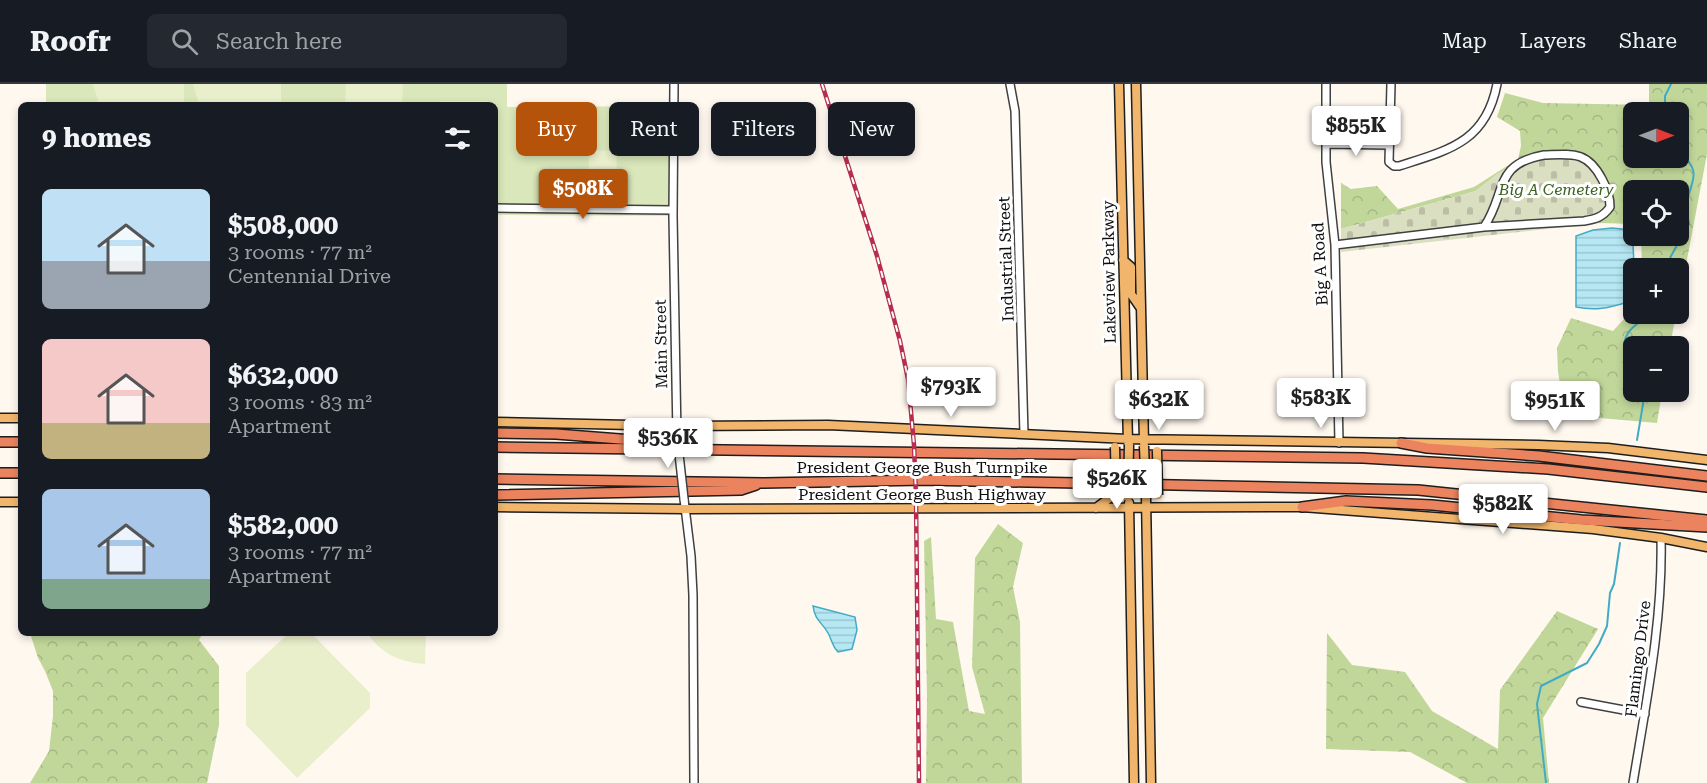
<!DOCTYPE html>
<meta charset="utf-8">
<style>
body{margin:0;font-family:"Roboto Serif",serif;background:#242831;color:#f1f3f6;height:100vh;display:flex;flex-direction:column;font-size:22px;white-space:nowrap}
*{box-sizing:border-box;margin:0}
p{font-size:20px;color:#9ea1a6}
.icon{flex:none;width:33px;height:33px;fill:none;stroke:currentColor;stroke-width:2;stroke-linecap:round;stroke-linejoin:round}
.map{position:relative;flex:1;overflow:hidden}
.sheet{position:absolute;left:18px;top:18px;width:480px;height:534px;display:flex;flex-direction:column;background:#171b24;border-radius:9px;box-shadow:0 3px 9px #0003}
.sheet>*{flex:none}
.banner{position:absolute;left:516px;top:18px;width:570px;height:54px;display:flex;gap:12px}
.needle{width:39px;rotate:90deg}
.buttons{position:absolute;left:1623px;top:18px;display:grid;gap:12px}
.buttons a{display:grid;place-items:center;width:66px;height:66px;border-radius:9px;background:#171b24;box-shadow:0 3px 9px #0003;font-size:30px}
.price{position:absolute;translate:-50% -51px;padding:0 14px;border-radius:6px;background:#fff;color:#222;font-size:20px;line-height:39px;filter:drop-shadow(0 2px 3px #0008)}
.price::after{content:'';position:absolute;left:50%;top:36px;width:18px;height:14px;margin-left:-9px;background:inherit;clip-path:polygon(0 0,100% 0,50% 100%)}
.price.selected{background:#b45309;color:#fff}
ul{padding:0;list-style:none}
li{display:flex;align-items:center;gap:18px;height:150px;padding:0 24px}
li span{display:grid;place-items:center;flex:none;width:168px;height:120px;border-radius:9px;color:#555}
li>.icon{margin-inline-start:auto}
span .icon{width:72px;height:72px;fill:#fffc;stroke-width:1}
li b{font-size:26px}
h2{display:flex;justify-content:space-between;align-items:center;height:72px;padding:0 24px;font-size:26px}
.pill{padding:0 21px;border-radius:9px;background:#171b24;box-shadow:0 3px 9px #0003;font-size:21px;line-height:54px}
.pill.selected{background:#b45309;color:#fff}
header{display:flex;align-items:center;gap:36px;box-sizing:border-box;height:84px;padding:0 30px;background:#171b24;border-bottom:2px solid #363941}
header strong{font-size:28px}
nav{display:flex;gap:33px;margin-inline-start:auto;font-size:21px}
.search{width:420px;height:54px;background:#242831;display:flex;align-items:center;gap:15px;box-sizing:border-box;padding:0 21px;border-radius:9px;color:#9ea1a6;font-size:22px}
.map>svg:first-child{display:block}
</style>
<header>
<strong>Roofr</strong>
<div class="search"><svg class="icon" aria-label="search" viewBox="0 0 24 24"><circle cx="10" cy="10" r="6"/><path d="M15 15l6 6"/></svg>Search here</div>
<nav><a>Map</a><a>Layers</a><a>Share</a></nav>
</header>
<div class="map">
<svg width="1707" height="699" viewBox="0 0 1707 699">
<defs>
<pattern id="forest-crowns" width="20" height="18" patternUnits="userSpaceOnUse" patternTransform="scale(1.5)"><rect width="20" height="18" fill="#c1d79a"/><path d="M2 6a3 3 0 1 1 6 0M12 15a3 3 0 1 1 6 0" fill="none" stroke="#a5b784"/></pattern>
<pattern id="cemetery-stones" width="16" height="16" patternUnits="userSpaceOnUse" patternTransform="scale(1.5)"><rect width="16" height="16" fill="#dbdfc1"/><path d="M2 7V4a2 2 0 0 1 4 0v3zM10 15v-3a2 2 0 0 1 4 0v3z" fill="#bbbea5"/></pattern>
<pattern id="water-rules" width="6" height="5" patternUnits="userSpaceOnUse" patternTransform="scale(1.5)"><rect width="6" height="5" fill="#b6e8f3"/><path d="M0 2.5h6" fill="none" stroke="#9bc6cf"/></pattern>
</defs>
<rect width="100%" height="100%" fill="#fef8ef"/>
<path fill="#dae7ba" d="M46,0H507V23L670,22L673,132L495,131V21H46Z"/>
<path fill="url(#forest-crowns)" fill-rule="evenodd" d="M1649,0H1707V70L1679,218L1678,184H1642L1641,152H1678V106H1634L1633,140L1601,139L1612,122L1527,73L1496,91L1476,107L1341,145V99L1351,105L1377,102L1398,125L1474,103L1518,75L1521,62L1520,47L1497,33L1505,9L1543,19L1649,21ZM1634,28H1678V74H1634Z
M1633,225L1634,230H1676L1670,262H1634V308H1662L1657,339L1565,331L1558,288L1557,264L1571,234L1613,247Z
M998,440L1023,459L1013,503L1020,538L1022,699H926L927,614L924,457L931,453L936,535L953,538L969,627L985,630L972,583L975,474Z
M1557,527L1598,545L1543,634L1549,699H1467L1410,668L1326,665L1327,549L1352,581L1405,588L1432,627L1498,665L1500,606Z
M30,549H203L199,556L219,582V641L207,699H30L49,667L53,632V607L45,587L38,574Z"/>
<path fill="url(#cemetery-stones)" d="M1554,65L1586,72L1596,82L1612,122L1601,139L1341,168V145L1476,107L1496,91L1527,73Z"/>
<path fill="#e9eecb" d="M93,0H184V21H99Z
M193,0H281V21H199Z
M346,0H403L402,21H345Z
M440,17H488V21H438Z
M589,66L617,67L616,113L588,112Z
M289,549H311L370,609V624L297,694L246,641V589Z
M367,549H426L425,580C399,578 382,570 367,549Z"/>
<path fill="url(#water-rules)" stroke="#41abc6" stroke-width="1.5" d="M1612,144L1631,146C1636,171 1633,193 1628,218C1609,224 1595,227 1576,223V152L1593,146Z
M813,522L855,533L857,546L852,565L838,568C832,562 832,556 828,549C822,538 815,537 813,522Z"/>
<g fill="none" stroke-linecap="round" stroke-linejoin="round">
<path stroke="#41abc6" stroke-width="2" d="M1665,28V12L1671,0
M1666,184L1671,172L1689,140C1689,135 1686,131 1686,126C1687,100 1707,89 1678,68
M1634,278L1625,271C1620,248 1636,240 1652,230
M1637,356L1645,308
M1546,699L1537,620L1541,602L1587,579L1599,560L1607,542L1610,509L1614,500L1620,459"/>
<g stroke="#404040" stroke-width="10">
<path id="minor" d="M674,0L673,132L677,352
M1010,0L1015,27L1024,350
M1326,0V78L1335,161L1339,359
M1391,0L1389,78L1394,82H1399C1449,66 1486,58 1497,0
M1326,52L1388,53
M1326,60L1388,61
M1544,71C1573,70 1587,67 1602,95C1607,104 1610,112 1610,123C1603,133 1596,135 1584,137L1484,143C1507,109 1493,80 1544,71Z
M495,124L673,126
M1335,161L1484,143
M684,415L691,472L693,511L694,699
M1581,618L1645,630
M1633,699C1646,619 1663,536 1661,454"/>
</g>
<g stroke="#1e1e1e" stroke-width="11">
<path id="major" d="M1119,0L1128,358
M1136,0L1144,358
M1123,176L1131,183V210L1140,223
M0,334H21
M495,338L676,342L828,341L1128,355L1538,361L1608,364L1707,376
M1146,413L1151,699
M0,418H21
M1129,419L1134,699
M495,423L685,425L1302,423L1593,445L1661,454L1707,463
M1096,424L1111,413L1116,406"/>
</g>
<g stroke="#1e1e1e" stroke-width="12">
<path id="highway" d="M495,349L556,350L658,358L669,362
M0,358H21
M1401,359L1427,364L1539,372L1707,392
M495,363L1363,374L1548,385L1707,403
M0,389H21
M495,395L764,399L925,396L1418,406L1707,436
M495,411L741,406L756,401
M1302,423L1346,417L1432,421L1582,436L1707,443"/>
</g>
<use href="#minor" stroke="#fff" stroke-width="7"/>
<use href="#major" stroke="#f1b66c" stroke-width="8"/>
<use href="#highway" stroke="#ec835f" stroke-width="9"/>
<g stroke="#b62d4f" stroke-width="4.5">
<path id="rail" d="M822,0L877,172L900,257L908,295L914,361L916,413L919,699"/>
</g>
<use href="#rail" stroke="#fff" stroke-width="2" stroke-dasharray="7" stroke-linecap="butt"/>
<g stroke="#404040" stroke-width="10" stroke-linecap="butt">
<path id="minor-bridge" d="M677,352L684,415"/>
</g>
<g stroke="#1e1e1e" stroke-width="11" stroke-linecap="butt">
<path id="major-bridge" d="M1144,362L1146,413
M1115,363L1116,406
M1157,367L1158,411
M1128,413L1129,361"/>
</g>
<use href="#minor-bridge" stroke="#fff" stroke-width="7"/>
<use href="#major-bridge" stroke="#f1b66c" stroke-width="8"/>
</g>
<g text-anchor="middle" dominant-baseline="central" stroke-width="6" stroke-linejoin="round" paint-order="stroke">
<g font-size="16" font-style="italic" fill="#3b6221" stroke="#fff">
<text x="1556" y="105">Big A Cemetery</text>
</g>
<g font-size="16" fill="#0d0d0d" stroke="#fff">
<text transform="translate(1006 175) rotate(-92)">Industrial Street</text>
<text transform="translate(1320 180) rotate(-93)">Big A Road</text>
<text transform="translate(1109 188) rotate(-91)">Lakeview Parkway</text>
<text transform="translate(661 260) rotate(-91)">Main Street</text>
<text x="922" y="383">President George Bush Turnpike</text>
<text x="922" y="410">President George Bush Highway</text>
<text transform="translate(1638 575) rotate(-83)">Flamingo Drive</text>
</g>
</g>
</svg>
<div class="buttons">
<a><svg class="needle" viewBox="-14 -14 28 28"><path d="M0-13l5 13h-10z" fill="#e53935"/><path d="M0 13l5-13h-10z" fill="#9ea1a6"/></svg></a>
<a><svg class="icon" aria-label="locate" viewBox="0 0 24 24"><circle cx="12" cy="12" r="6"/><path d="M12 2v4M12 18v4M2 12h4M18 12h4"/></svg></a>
<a>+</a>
<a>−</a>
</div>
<b class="price" style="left:1356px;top:73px">$855K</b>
<b class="price selected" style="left:583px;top:136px">$508K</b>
<b class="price" style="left:951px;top:334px">$793K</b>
<b class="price" style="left:1321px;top:345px">$583K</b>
<b class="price" style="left:1159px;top:347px">$632K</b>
<b class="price" style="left:1555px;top:348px">$951K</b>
<b class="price" style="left:668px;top:385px">$536K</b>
<b class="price" style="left:1117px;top:426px">$526K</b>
<b class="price" style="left:1503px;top:451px">$582K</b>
<div class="banner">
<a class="pill selected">Buy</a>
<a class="pill">Rent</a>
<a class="pill">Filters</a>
<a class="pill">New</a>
</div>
<section class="sheet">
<h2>9 homes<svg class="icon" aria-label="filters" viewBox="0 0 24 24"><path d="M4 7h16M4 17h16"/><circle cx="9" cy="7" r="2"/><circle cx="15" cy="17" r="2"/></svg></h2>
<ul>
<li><span style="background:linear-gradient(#bfe0f5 60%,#9aa5b1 0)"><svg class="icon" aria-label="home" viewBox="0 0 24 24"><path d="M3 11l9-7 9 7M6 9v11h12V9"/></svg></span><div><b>$508,000</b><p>3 rooms · 77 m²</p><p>Centennial Drive</p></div></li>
<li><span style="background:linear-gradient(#f6c9c9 70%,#c2b280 0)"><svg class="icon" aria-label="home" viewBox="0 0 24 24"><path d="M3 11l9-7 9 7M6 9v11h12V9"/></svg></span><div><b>$632,000</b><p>3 rooms · 83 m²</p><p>Apartment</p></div></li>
<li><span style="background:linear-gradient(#a9c7e8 75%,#7fa58c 0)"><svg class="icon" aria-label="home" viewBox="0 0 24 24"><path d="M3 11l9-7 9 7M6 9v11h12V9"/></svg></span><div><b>$582,000</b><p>3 rooms · 77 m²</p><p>Apartment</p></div></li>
</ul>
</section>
</div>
